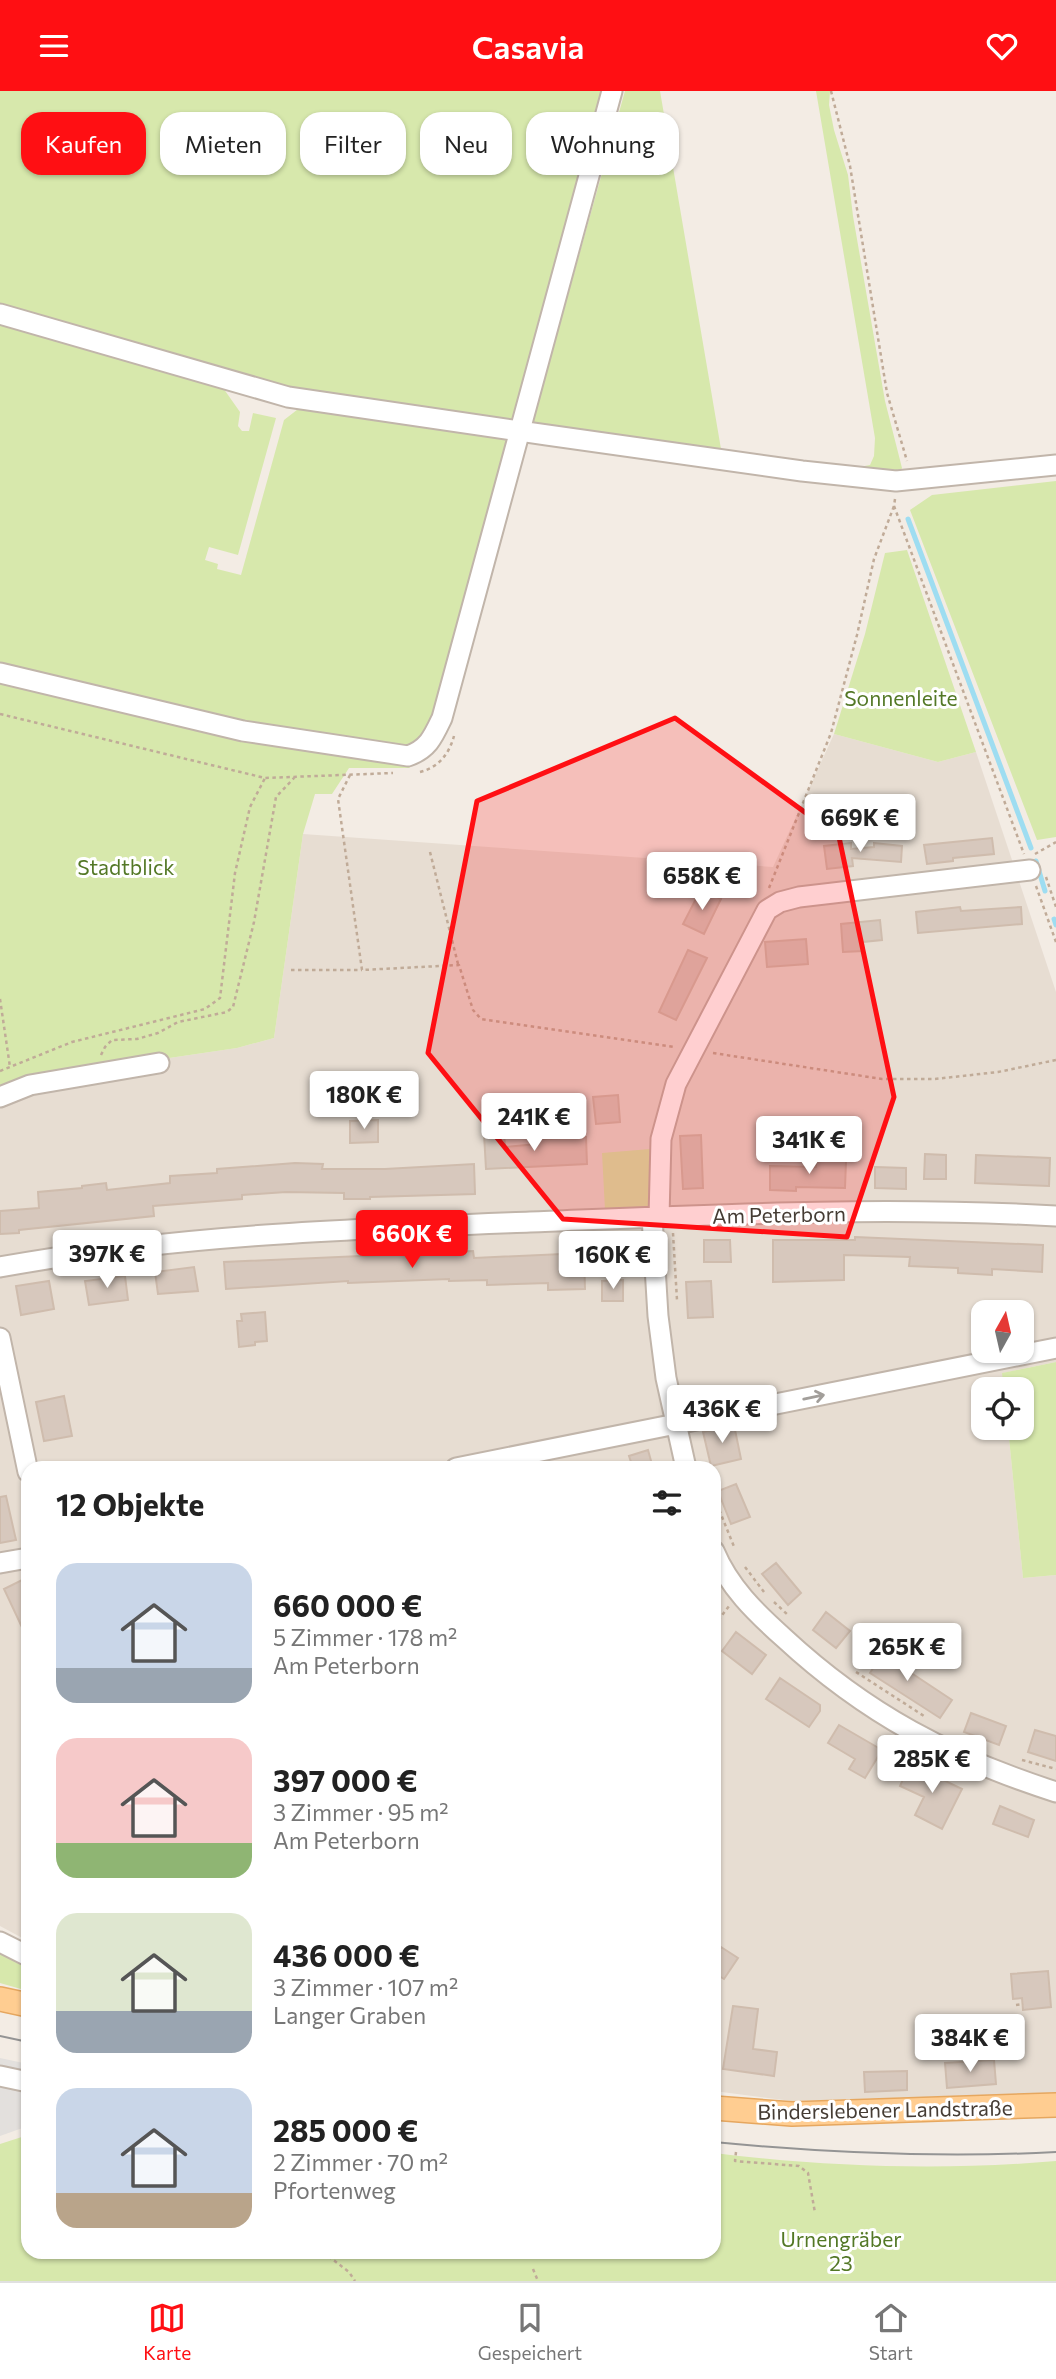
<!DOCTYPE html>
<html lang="de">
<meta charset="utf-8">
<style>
body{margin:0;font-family:Commissioner,sans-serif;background:#f6f6f6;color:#222;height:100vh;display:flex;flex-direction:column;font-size:26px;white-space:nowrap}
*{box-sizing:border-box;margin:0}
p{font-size:23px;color:#767676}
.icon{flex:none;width:38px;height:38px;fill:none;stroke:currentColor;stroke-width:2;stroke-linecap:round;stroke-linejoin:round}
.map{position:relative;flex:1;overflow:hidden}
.drawer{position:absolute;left:21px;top:1370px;width:700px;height:798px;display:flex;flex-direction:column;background:#fff;border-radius:21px;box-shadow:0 2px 5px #0004}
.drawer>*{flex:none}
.top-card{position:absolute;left:21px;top:21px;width:700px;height:63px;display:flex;gap:14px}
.needle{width:46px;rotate:8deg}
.fabs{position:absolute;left:971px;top:1209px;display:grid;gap:14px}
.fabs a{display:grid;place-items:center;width:63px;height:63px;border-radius:14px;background:#fff;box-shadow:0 2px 5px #0004;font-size:35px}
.price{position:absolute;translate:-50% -60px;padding:0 16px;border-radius:7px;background:#fff;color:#222;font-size:23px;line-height:46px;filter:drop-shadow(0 2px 4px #0008)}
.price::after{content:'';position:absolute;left:50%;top:42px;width:21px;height:16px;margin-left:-10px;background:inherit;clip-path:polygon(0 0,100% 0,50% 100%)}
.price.active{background:#ff0f13;color:#fff}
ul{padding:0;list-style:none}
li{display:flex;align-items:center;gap:21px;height:175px;padding:0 35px}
li span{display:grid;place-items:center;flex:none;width:196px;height:140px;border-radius:21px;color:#555}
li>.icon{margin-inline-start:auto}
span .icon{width:84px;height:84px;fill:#fffc;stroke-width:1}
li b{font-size:30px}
h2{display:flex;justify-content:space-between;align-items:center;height:84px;padding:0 35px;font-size:30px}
.chip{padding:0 24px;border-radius:21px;background:#fff;box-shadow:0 2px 5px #0004;font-size:24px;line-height:63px}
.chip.active{background:#ff0f13;color:#fff}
header{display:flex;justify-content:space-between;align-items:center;height:91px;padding:0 35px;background:#ff0f13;color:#fff;font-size:32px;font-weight:600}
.tabs{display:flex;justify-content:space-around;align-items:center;height:98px;border-top:2px solid #e0e0e0;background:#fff;font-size:19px;color:#767676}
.tabs a{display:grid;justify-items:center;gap:4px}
.tabs .active{color:#ff0f13}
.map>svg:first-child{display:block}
</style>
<header><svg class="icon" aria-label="menu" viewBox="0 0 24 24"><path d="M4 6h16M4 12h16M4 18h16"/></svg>Casavia<svg class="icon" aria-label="heart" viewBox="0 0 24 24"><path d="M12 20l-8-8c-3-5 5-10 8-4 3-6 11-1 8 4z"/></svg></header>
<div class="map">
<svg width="1056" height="2190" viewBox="0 0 1056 2190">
<rect width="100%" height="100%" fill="#f3ece4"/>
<path fill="#e7ddd2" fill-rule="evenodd" d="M834,643L938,671L976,661L1056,901V1271L1003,1282L1004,1298H984V1337H1008L1023,1487L1056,1484V2002L792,2010L714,2000V1377H28V1850L0,1835V998L27,988L237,957L274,947L303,743L773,776ZM984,1222H1022V1260H984Z"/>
<path fill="#d7e8ac" d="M0,0H608L516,332L293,300L0,219Z
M625,0H660L721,358C763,366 829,384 870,374L874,365L875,347L816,0H830L829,14L834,39L848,84L853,125L885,310L902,377L899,382C854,390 804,379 760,372C683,362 607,350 531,336Z
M0,229L221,294L240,321L238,335L242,340H249L253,322L276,327L238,464L209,456L205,469L218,473L217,478L241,484L284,329L302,315L507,346L510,353L433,637L413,657L255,637L0,576Z
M1056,390V746L1037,749L910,419L932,404Z
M907,459L976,661L938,671L834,643L865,543L885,462Z
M0,590L238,649L414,673L409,677H349L332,703H315L303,743L274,947L237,957L27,988L0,998Z
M650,1058L649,1117L605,1119L602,1062Z
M1056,1271V1484L1023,1487L1008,1337H1022V1298H1004L1002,1282Z
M0,1861L28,1875V1900L0,1892Z
M28,2044V2161H714V2062C826,2076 943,2080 1056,2070V2190H0V2053Z"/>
<path fill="#e3e0dd" d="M0,1967L28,1973V2035L0,2045Z"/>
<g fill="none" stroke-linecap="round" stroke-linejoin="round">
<path stroke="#9eddf1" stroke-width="5" d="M908,428L1031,757
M1036,770L1045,800
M1054,828L1056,834"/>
</g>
<path fill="#d7c8bd" stroke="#cfbcad" stroke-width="2" d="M992,747L994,763L953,767V770L927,773L924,754Z
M851,752V758L874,756V752L902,755L901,771L852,767L853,775L827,778L824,755Z
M701,798L721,808L704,843L683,833Z
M960,816L961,820L1021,816L1022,833L918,842L916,821Z
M880,829L882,849L863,851L864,860L843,861L841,833Z
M806,848L808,873L767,876L765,851Z
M688,859L707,867L676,929L659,921Z
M618,1004L620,1031L596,1033L593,1006Z
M378,1029V1051L350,1052V1030Z
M504,1042L505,1056L537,1053V1048L586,1046L587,1073L486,1078L484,1043Z
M701,1044L703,1097L683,1098L680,1045Z
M925,1063L946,1064V1088H924Z
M976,1064L1050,1067L1049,1095L975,1092Z
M816,1070H846L845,1097L796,1096V1100L770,1099V1075L816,1076Z
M295,1072L323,1073L322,1078H385L474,1073L475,1103L370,1106V1108H344V1102L286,1101L242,1104V1108L153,1115L154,1125L19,1139V1142L0,1143V1120L39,1117L38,1101L82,1097V1095L106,1092L107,1099L170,1092V1085L217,1082V1078Z
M875,1076L906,1077V1098L875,1097Z
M855,1146L1043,1154L1042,1181L992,1178V1184L958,1182V1177L909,1175L910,1166L844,1164V1189L773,1191V1149H855Z
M704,1149H730L731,1171H704Z
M473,1160L474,1167L584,1162L585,1198L548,1199V1192L487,1194V1189L449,1190V1188L348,1192V1190L226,1198L224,1171Z
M194,1176L198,1200L158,1203L155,1181Z
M125,1185L128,1209L89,1214L85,1190Z
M623,1189V1210H602V1190Z
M49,1190L54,1218L21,1224L16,1195Z
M711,1190L713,1226L688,1227L686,1191Z
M265,1221L267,1250L255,1251V1254L239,1256L237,1230H242L241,1223Z
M64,1305L72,1345L44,1350L36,1311Z
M734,1334L741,1368L711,1375L703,1341Z
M648,1359L653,1377H633L629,1365Z
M736,1393L750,1426L731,1433L718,1400Z
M6,1405L16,1449L0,1452V1406Z
M776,1472L801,1502L788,1514L762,1483Z
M24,1488L28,1496V1549L4,1498Z
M826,1521L850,1540L836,1557L813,1539Z
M736,1541L766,1564L752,1583L722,1560Z
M869,1554L952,1609L940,1627L870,1582L875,1574L861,1565Z
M780,1587L820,1614V1620L809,1636L766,1608Z
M971,1622L1006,1635L999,1654L964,1641Z
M839,1634L882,1659L865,1687L849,1678L855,1668L828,1652Z
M1035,1639L1056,1645V1670L1028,1661Z
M910,1673L962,1698L942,1738L915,1724L924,1706L900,1695Z
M1000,1715L1034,1729L1028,1746L993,1733Z
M721,1856L738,1867L724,1888L714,1882V1866Z
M1048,1880L1051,1916L1023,1919L1022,1907L1013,1908L1011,1883Z
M733,1915L758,1918L753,1958L777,1961L774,1985L723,1978Z
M994,1969L996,1993L947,1997L945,1972Z
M907,1980V1999L865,2001L864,1981Z"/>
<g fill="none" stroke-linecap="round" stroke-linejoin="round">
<g stroke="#c1b5aa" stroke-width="23">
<path id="minor" d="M0,223L288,306L547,344L802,380L896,390L1056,374
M0,582L243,640L408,665C428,658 433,646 442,627L612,0
M0,1006L30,994L159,972
M652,1126L658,1225L666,1287L686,1377
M659,1126L661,1048L676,993L767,819L780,811L799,806L1030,779
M0,1176C175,1144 353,1138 530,1131C705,1124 881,1115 1056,1125
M0,1247L28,1381
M456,1377L1056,1257
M714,1460C729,1496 755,1521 784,1547C866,1623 950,1667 1056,1701
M0,1472L28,1467
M0,1851L28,1865
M0,1985L28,1991"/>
</g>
<g stroke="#e6a75f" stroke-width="26">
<path id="major" d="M0,1908L28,1914
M714,2017L792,2023L1056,2014"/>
</g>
<path stroke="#c0ab98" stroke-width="2.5" stroke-dasharray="3.5 3.5" stroke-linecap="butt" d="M831,0L850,75L887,302L907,370
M895,408L894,415L1024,763
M0,623L265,687L393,682
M420,681C439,676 449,663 454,645
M350,684L338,708L362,879L459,874L473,919L481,928L675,956
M430,761L458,873
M1035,763L1056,751
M1046,786L1056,816
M1036,795L1056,851
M769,797L831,642L857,544L874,468L894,415
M291,879H362
M0,908L10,976
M713,962L882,988H935L998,981L1056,969
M101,964L105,956L112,949L137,948L158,942L178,931L227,921L233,916L254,831L276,706L295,686
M0,980L72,951L205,918L220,907L235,782L250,716L265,687
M673,1142L677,1209
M714,1406L735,1458
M745,1476L764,1501
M774,1511L789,1525
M714,1535L729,1515
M856,1581L924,1625
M1022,1669L1056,1678
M1016,1914L1023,1913
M736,2061L735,2070L799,2075L808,2082L815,2122
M323,2161L349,2181L355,2190
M533,2178L538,2190"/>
<use href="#minor" stroke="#fff" stroke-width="19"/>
<use href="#major" stroke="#ffcd91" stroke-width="23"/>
<path stroke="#949494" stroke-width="2" d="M0,1945L28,1951
M714,2051C828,2062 942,2067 1056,2061"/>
</g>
<defs><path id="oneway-shaft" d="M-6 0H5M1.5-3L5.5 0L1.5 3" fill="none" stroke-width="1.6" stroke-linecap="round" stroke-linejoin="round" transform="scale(1.75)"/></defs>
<use stroke="#a29e9a" href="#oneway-shaft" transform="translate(814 1306) rotate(-12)"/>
<path fill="#ff0f13" fill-opacity="0.2" stroke="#ff0f13" stroke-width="5" stroke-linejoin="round" d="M675,627L839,746L894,1006L847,1146L563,1128L428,962L477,710Z"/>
<g text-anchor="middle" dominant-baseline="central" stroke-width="6" stroke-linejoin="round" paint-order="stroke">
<g font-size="21" fill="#537826" stroke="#fff">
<text x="901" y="606">Sonnenleite</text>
<text x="126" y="775">Stadtblick</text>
<text x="841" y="2147">Urnengräber<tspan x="841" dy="24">23</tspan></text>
</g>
<g font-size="21" fill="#453c34" stroke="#fff">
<text transform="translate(779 1123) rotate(-1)">Am Peterborn</text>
<text transform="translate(885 2018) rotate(-1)">Binderslebener Landstraße</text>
</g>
</g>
</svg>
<div class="fabs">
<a><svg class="needle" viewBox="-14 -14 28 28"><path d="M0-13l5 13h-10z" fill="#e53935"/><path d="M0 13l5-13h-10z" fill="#767676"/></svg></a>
<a><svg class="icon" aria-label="locate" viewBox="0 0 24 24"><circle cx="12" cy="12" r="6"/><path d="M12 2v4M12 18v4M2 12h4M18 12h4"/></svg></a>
</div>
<b class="price" style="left:860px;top:763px">669K €</b>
<b class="price" style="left:702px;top:821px">658K €</b>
<b class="price" style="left:364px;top:1040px">180K €</b>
<b class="price" style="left:534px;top:1062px">241K €</b>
<b class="price" style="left:809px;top:1085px">341K €</b>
<b class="price active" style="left:412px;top:1179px">660K €</b>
<b class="price" style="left:107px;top:1199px">397K €</b>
<b class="price" style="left:613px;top:1200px">160K €</b>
<b class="price" style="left:722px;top:1354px">436K €</b>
<b class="price" style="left:907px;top:1592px">265K €</b>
<b class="price" style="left:932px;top:1704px">285K €</b>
<b class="price" style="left:970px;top:1983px">384K €</b>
<div class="top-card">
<a class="chip active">Kaufen</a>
<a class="chip">Mieten</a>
<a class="chip">Filter</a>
<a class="chip">Neu</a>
<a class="chip">Wohnung</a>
</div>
<section class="drawer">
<h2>12 Objekte<svg class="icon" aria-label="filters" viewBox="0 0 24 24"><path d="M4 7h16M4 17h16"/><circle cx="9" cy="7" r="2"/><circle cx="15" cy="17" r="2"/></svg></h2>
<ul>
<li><span style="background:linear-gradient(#c9d6e8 75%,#9aa5b1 0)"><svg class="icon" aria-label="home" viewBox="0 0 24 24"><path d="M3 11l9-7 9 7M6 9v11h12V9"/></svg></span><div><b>660 000 €</b><p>5 Zimmer · 178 m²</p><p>Am Peterborn</p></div></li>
<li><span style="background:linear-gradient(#f6c9c9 75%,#8fb573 0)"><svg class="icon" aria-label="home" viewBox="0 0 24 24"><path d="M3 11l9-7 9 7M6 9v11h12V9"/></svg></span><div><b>397 000 €</b><p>3 Zimmer · 95 m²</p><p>Am Peterborn</p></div></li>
<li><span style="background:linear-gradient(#dfe7d0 70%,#9aa5b1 0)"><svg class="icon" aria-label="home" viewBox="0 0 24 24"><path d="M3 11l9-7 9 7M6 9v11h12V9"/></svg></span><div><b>436 000 €</b><p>3 Zimmer · 107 m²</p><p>Langer Graben</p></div></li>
<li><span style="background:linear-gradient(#c9d6e8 75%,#b9a48a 0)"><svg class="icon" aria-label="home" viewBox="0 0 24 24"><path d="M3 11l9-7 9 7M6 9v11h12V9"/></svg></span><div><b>285 000 €</b><p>2 Zimmer · 70 m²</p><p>Pfortenweg</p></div></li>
</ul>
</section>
</div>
<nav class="tabs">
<a class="active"><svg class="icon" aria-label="map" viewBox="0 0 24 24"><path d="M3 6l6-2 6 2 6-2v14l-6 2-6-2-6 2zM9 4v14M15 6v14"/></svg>Karte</a>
<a><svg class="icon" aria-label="saved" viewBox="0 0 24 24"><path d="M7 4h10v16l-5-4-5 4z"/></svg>Gespeichert</a>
<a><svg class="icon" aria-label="home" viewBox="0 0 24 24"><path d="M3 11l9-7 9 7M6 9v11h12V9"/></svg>Start</a>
</nav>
